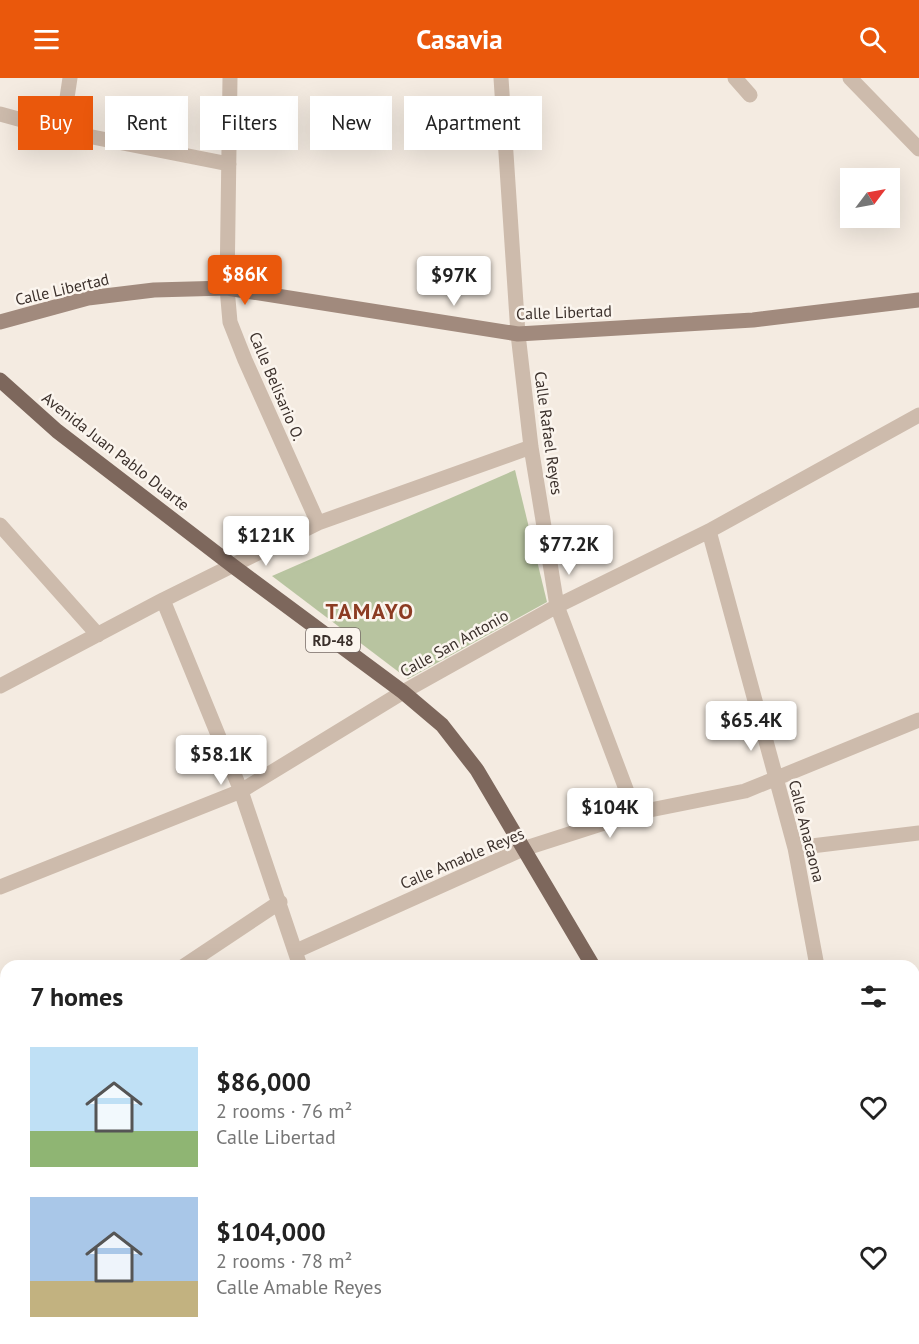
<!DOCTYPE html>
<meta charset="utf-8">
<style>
body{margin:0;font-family:"PT Sans",sans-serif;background:#f6f6f6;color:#222;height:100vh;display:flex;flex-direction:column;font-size:22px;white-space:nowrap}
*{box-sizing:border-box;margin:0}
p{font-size:20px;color:#767676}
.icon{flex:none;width:33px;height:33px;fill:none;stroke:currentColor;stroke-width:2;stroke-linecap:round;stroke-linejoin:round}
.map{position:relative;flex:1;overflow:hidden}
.panel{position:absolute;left:0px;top:882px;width:920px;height:384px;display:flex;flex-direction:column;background:#fff;border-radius:18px 18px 0 0;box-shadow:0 6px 24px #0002}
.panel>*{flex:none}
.top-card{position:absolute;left:18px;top:18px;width:600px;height:54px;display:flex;gap:12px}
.needle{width:39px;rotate:58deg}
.tools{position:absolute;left:840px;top:90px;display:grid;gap:12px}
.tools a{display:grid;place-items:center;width:60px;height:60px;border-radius:0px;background:#fff;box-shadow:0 6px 24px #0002;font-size:30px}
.price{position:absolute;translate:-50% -51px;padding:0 14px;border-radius:6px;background:#fff;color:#222;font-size:20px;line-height:39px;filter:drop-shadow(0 2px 3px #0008)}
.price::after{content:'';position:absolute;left:50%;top:36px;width:18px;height:14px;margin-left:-9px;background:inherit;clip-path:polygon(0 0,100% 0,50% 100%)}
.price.on{background:#ea580c;color:#fff}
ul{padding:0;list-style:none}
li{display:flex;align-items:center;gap:18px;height:150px;padding:0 30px}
li span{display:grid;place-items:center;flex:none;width:168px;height:120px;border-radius:0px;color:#555}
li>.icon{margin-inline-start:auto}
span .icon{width:72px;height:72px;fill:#fffc;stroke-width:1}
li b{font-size:26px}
h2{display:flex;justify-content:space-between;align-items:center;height:72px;padding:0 30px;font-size:26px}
.pill{padding:0 21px;border-radius:0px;background:#fff;box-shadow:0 6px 24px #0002;font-size:21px;line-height:54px}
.pill.on{background:#ea580c;color:#fff}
header{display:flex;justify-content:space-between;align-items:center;height:78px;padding:0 30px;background:#ea580c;color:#fff;font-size:27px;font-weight:700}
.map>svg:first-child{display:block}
</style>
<header><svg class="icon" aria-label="menu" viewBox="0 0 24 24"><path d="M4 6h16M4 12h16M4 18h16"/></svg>Casavia<svg class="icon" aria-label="search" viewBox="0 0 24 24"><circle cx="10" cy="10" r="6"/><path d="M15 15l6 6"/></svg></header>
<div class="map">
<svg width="919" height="1266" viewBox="0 0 919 1266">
<rect width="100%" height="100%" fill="#f4ebe1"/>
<path fill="#b8c4a0" d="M515,392L547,524L408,601L272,498Z"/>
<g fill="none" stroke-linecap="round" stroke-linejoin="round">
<path stroke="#cdbbac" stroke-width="15" d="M230,0L227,210L230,244L245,282L318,445
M501,0L518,256L531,369L557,528L635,735
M735,0L750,17
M850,0L919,71
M0,36L62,53L229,86
M62,53L70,0
M0,447L98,557
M709,453L795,770L817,888
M163,522L241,713L300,888
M0,608L163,522L318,445L531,369
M795,770L919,755
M0,809L241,713L403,614L557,528L709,453L919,337
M296,873L523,771L635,735L745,713L919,642
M184,888L280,824
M0,1011L6,1007
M0,1114L6,1129
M59,1260L61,1266
M271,1260L274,1266
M536,1260L541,1266
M206,1266L208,1260
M732,1266L733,1260"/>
<path stroke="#a18a7d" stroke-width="15" d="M0,244L88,220L154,212L227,210L518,256L753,242L919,222"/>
<path stroke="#7d675c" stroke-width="15" d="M0,302L57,353L233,488L403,614L442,647L477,692L593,888
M914,1119H919"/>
</g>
<g text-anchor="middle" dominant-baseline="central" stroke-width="5" stroke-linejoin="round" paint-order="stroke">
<rect fill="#fbf5ee" stroke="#756b66" stroke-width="1.5" x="306" y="550" width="54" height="24" rx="4.5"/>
<g font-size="15" font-weight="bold" fill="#3b302b">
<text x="333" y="562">RD-48</text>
</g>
<g font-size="16" fill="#3b302b" stroke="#fbf5ee">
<text transform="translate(62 211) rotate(-13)">Calle Libertad</text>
<text transform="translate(564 234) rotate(-2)">Calle Libertad</text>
<text transform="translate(277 308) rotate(67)">Calle Belisario O.</text>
<text transform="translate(549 355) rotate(82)">Calle Rafael Reyes</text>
<text transform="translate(116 373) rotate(38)">Avenida Juan Pablo Duarte</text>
<text transform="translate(454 565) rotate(-29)">Calle San Antonio</text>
<text transform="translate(807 753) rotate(76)">Calle Anacaona</text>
<text transform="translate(462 780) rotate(-23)">Calle Amable Reyes</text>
</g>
<g font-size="22" font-weight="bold" letter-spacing="1.5" fill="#8c3b22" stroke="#fbf5ee">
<text x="370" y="533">TAMAYO</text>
</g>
</g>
</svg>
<div class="tools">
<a><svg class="needle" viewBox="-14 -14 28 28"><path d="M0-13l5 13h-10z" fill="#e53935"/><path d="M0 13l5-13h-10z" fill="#767676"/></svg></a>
</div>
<b class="price on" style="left:245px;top:228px">$86K</b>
<b class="price" style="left:454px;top:229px">$97K</b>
<b class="price" style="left:266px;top:489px">$121K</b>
<b class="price" style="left:569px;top:498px">$77.2K</b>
<b class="price" style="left:751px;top:674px">$65.4K</b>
<b class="price" style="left:221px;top:708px">$58.1K</b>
<b class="price" style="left:610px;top:761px">$104K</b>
<div class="top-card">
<a class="pill on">Buy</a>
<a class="pill">Rent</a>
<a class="pill">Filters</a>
<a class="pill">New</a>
<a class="pill">Apartment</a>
</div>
<section class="panel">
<h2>7 homes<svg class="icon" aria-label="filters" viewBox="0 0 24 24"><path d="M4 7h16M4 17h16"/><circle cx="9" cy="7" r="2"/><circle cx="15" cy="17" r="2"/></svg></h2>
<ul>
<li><span style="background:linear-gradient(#bfe0f5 70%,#8fb573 0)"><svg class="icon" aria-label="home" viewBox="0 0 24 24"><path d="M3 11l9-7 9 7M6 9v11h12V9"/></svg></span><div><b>$86,000</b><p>2 rooms · 76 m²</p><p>Calle Libertad</p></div><svg class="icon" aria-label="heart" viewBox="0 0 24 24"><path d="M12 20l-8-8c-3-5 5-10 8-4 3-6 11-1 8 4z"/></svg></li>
<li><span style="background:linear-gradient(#a9c7e8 70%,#c2b280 0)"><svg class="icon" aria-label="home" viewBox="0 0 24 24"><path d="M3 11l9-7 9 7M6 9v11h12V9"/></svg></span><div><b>$104,000</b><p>2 rooms · 78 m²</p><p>Calle Amable Reyes</p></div><svg class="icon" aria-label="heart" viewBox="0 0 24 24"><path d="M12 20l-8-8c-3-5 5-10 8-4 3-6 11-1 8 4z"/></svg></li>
</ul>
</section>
</div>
